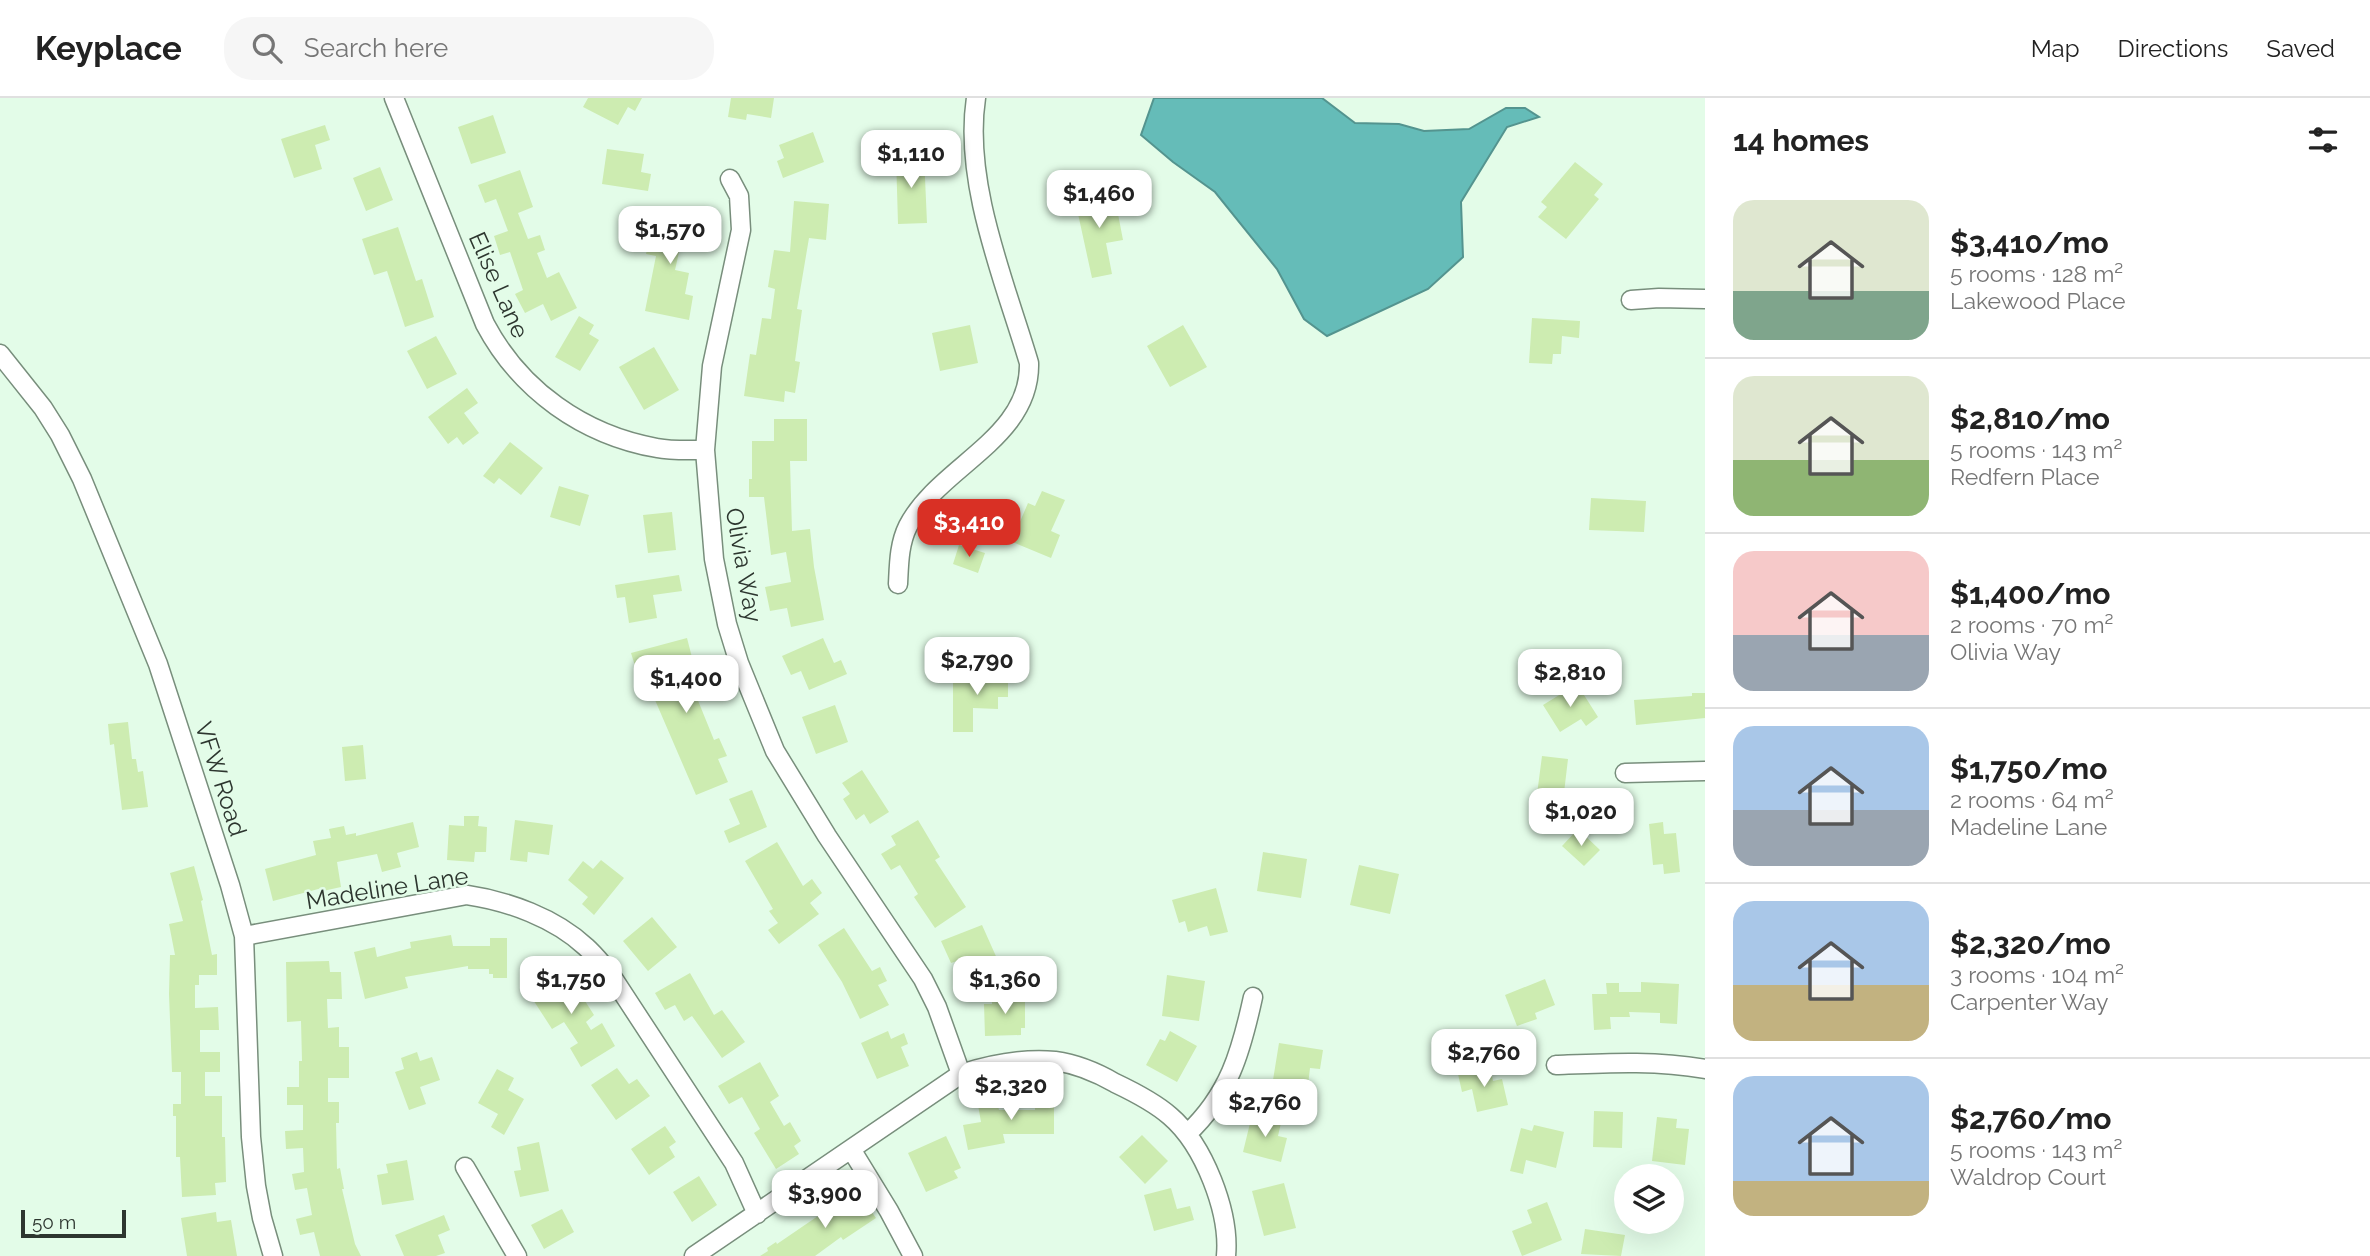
<!DOCTYPE html>
<meta charset="utf-8">
<style>
body{margin:0;font-family:Raleway,sans-serif;background:#f6f6f6;color:#222;height:100vh;display:flex;flex-direction:column;font-size:26px;white-space:nowrap}
*{box-sizing:border-box;margin:0}
p{font-size:23px;color:#767676}
.icon{flex:none;width:38px;height:38px;fill:none;stroke:currentColor;stroke-width:2;stroke-linecap:round;stroke-linejoin:round}
.map{position:relative;flex:1;overflow:hidden}
.sheet{display:flex;flex-direction:column;background:#fff;width:665px}
.sheet>*{flex:none}
.controls{position:absolute;left:1614px;top:1066px;display:grid;gap:14px}
.controls a{display:grid;place-items:center;width:70px;height:70px;border-radius:50%;background:#fff;box-shadow:0 7px 28px #0002;font-size:35px}
.scale{position:absolute;left:21px;bottom:18px;width:105px;box-sizing:border-box;padding-left:7px;border:4px solid #2d362f;border-top:0;font-size:19px;line-height:24px;white-space:nowrap;color:#2d362f;-webkit-text-stroke:5px #e3fce8;paint-order:stroke}
.price{position:absolute;translate:-50% -60px;padding:0 16px;border-radius:14px;background:#fff;color:#222;font-size:23px;line-height:46px;filter:drop-shadow(0 2px 4px #0008)}
.price::after{content:'';position:absolute;left:50%;top:42px;width:21px;height:16px;margin-left:-10px;background:inherit;clip-path:polygon(0 0,100% 0,50% 100%)}
.price.current{background:#d93025;color:#fff}
ul{padding:0;list-style:none}
li{display:flex;align-items:center;gap:21px;height:175px;padding:0 28px}
li+li{border-top:2px solid #e0e0e0}
li span{display:grid;place-items:center;flex:none;width:196px;height:140px;border-radius:21px;color:#555}
li>.icon{margin-inline-start:auto}
span .icon{width:84px;height:84px;fill:#fffc;stroke-width:1}
li b{font-size:30px}
h2{display:flex;justify-content:space-between;align-items:center;height:84px;padding:0 28px;font-size:30px}
header{display:flex;align-items:center;gap:42px;box-sizing:border-box;height:98px;padding:0 35px;background:#fff;border-bottom:2px solid #e0e0e0}
header strong{font-size:33px}
nav{display:flex;gap:38px;margin-inline-start:auto;font-size:24px}
.search{width:490px;height:63px;background:#f6f6f6;display:flex;align-items:center;gap:18px;box-sizing:border-box;padding:0 24px;border-radius:28px;color:#767676;font-size:26px}
main{display:flex;flex:1;min-height:0}
.map>svg:first-child{display:block}
</style>
<header>
<strong>Keyplace</strong>
<div class="search"><svg class="icon" aria-label="search" viewBox="0 0 24 24"><circle cx="10" cy="10" r="6"/><path d="M15 15l6 6"/></svg>Search here</div>
<nav><a>Map</a><a>Directions</a><a>Saved</a></nav>
</header>
<main>
<div class="map">
<svg width="1705" height="1158" viewBox="0 0 1705 1158">
<rect width="100%" height="100%" fill="#e3fce8"/>
<path fill="#65bcb8" stroke="#54948f" stroke-width="2" d="M1154,0H1322L1355,25L1399,26L1424,33L1469,31L1506,10H1525L1539,19L1507,29L1461,104L1463,159L1428,191L1327,238L1304,221L1277,171L1215,94L1173,64L1141,37Z"/>
<path fill="#cdecb1" d="M588,0H642L635,13L628,9L618,27L583,9Z
M731,0H774L771,20L747,16L746,22L728,19Z
M493,17L506,55L471,66L458,29Z
M325,27L330,42L315,47L322,71L294,80L281,41Z
M813,34L824,64L783,80L777,63L784,60L779,47Z
M607,51L644,56L641,74L651,76L648,93L602,86Z
M924,57L927,125L898,126L896,58Z
M1575,64L1603,86L1594,97L1599,101L1566,141L1538,119L1547,109L1541,104Z
M380,69L393,102L366,113L353,80Z
M520,72L533,109L518,115L528,141L540,137L545,152L537,155L547,180L559,174L577,210L551,223L543,206L525,215L515,196L523,192L510,154L500,157L494,138L508,133L496,101L485,105L478,87Z
M1114,95L1123,142L1106,145L1112,176L1092,180L1075,102Z
M794,103L829,106L826,142L809,140L797,211L802,212L795,263L800,264L795,295L785,293L784,304L744,298L750,256L756,257L762,220L771,221L775,191L768,189L774,152L790,154Z
M655,115L704,125L700,145L682,141L675,172L689,175L685,196L693,198L689,222L645,213L656,158L646,156Z
M398,129L416,183L422,181L434,219L405,229L387,173L374,177L362,141Z
M579,218L594,227L589,236L599,242L580,273L555,259Z
M1532,220L1580,223L1579,240L1562,238L1561,256H1553L1552,266L1529,265Z
M970,227L978,265L940,273L932,235Z
M1183,227L1207,269L1170,289L1147,248Z
M436,238L457,276L427,291L407,253Z
M654,249L679,292L644,312L619,269Z
M467,290L478,305L464,315L479,335L463,347L457,339L448,346L428,319Z
M774,321H807V363H790L792,433L810,431L814,469L824,522L791,529L787,510L770,513L765,489L791,484L786,454L771,457L764,399H749V381H752V343H774Z
M510,344L543,370L521,397L499,380L494,386L483,378Z
M559,388L589,397L580,428L550,419Z
M1042,393L1065,402L1051,433L1060,437L1051,460L1003,440L1011,422L1019,426L1028,405L1035,408Z
M1591,400L1646,403L1644,434L1589,432Z
M672,414L676,452L648,455L643,417Z
M959,447L985,455L978,475L953,466Z
M679,477L682,493L653,497L657,520L629,525L625,499L617,500L615,487Z
M687,540L695,571L686,573L714,642L719,640L727,658L718,661L728,684L696,697L655,602L668,597L659,564L636,571L631,555Z
M823,540L834,565L841,562L847,576L809,592L801,573L791,577L782,558Z
M1008,575V599H998V611L973,610V634H953V585H964V576Z
M1577,586L1598,619L1586,628L1581,621L1560,634L1543,607Z
M1692,595H1705V620L1636,627L1634,602L1692,598Z
M835,607L848,644L816,656L802,619Z
M128,624L132,661H136L138,674L143,673L148,709L122,712L114,646L110,647L108,626Z
M363,647L366,681L345,683L342,649Z
M1542,658L1568,661L1564,695L1552,694L1551,706L1536,704Z
M862,672L889,714L870,726L864,716L856,722L843,701L850,696L842,685Z
M752,692L767,729L729,745L724,733L740,726L729,701Z
M464,718H479L478,728L487,729L486,754H475L474,764L447,762L449,727L464,728Z
M515,722L553,727L549,757L528,754L527,764L510,762Z
M918,722L940,759L935,762L966,809L935,830L914,799L918,796L900,767L891,772L881,756L896,747L891,738Z
M413,724L419,749L397,755L401,769L382,774L377,756L337,764L341,789L323,793L322,790L273,803L265,771L316,757L313,743L331,740L329,731L344,728L346,737L356,735V738Z
M1663,724L1664,736L1676,735L1680,774L1664,776L1663,766L1653,767L1649,726Z
M1578,731L1600,752L1584,768L1562,748Z
M777,744L803,788L812,781L822,795L810,805L819,816L779,846L768,832L778,825L769,813L773,811L745,763Z
M1263,754L1307,761L1301,800L1257,793Z
M601,762L624,780L594,817L582,806L588,799L568,782L583,763L593,771Z
M1359,767L1399,776L1390,816L1350,807Z
M194,768L203,802L201,803L212,857L217,856V877H199V887H195V910L218,909L219,932H200V954H220V974H205V998H222V1039H225L226,1084L215,1085L216,1097L182,1099L180,1059H176V1018H173V1006H181V974H172L169,896L170,857H175L169,826L183,823L170,775Z
M1216,790L1228,834L1210,838L1207,828L1188,834L1185,823L1179,825L1172,802Z
M652,819L677,849L648,873L623,843Z
M982,827L999,865L967,878L960,862L951,865L941,843Z
M844,830L872,873L880,869L887,883L878,887L889,907L860,921L842,884L818,847Z
M451,837L453,848H490V840H507V880H493V876H489V871H468V868L405,879L408,890L365,901L354,854L375,849L377,859L411,850L410,844Z
M329,863L330,874H341L342,901H327L328,930L339,929V949H349V980H328V1004H339V1025H336L337,1071L340,1070L344,1091H342L355,1146L361,1158H320L314,1134L300,1137L296,1121L312,1117L307,1090L295,1092L292,1076L304,1074L303,1050L286,1051L285,1033L303,1032V1007H287V989H299V963H302L301,923L287,924L286,864Z
M564,870L594,917L586,924L591,932L602,925L615,948L581,969L570,950L578,945L564,924L552,931L528,894Z
M690,875L714,917L722,912L745,944L722,960L692,918L684,923L675,907L665,912L655,895Z
M1167,877L1205,883L1199,923L1162,918Z
M1545,881L1555,907L1535,915L1537,921L1517,928L1505,897Z
M1641,884L1679,886L1677,926L1660,925V915L1629,914L1630,919H1610L1611,931L1594,932L1592,896H1607L1606,885H1619V894H1641Z
M992,898L1025,900V930H1021V937L985,938L984,906H992Z
M888,933L891,941L904,935L908,946L901,949L909,968L877,981L861,945Z
M1170,933L1197,948L1177,984L1146,967L1160,941L1165,943Z
M1279,945L1323,952L1320,971L1310,970L1308,987L1273,982Z
M417,954L420,963L432,959L440,982L420,989L426,1006L409,1012L395,974L404,971L401,960Z
M760,964L779,998L770,1004L784,1028L790,1024L801,1043L794,1048L799,1056L776,1071L754,1035L760,1031L742,999L729,1006L718,988Z
M1490,968L1493,983L1502,981L1508,1007L1477,1014L1472,991L1462,994L1458,976Z
M617,970L629,986L637,981L650,998L616,1022L591,987Z
M497,971L514,980L508,992L524,1001L504,1037L491,1029L498,1016L478,1005Z
M1035,995H1054V1036H1003L1005,1045L968,1052L963,1027L981,1024L978,1007L997,1004L999,1012H1035Z
M1594,1013L1623,1014L1622,1050L1593,1049Z
M1252,1017L1281,1025L1278,1038L1287,1040L1281,1064L1243,1054Z
M1657,1019L1677,1021L1676,1030L1689,1031L1685,1067L1652,1063Z
M1534,1027L1564,1034L1556,1070L1526,1062L1523,1076L1510,1073L1521,1030L1532,1033Z
M665,1028L676,1044L669,1049L675,1059L649,1077L631,1051Z
M1142,1037L1168,1063L1145,1086L1119,1059Z
M946,1038L961,1070L954,1073L958,1080L926,1094L908,1055Z
M539,1044L549,1093L520,1099L514,1073L521,1072L517,1049Z
M407,1062L414,1102L382,1107L377,1077L388,1075L386,1066Z
M699,1078L717,1107L692,1124L673,1094Z
M1284,1085L1296,1130L1264,1138L1252,1093Z
M1171,1090L1177,1111L1190,1108L1194,1122L1154,1133L1144,1097Z
M858,1094L876,1120L843,1142L841,1139L815,1158H760L768,1153L767,1150L776,1144L777,1146L818,1118L819,1120Z
M1547,1104L1562,1142L1522,1158L1512,1133L1532,1125L1527,1112Z
M562,1111L574,1134L544,1151L531,1127Z
M216,1114L217,1124L231,1122L237,1158H187L181,1120Z
M444,1117L450,1132L438,1137L445,1155L436,1158H404L395,1137Z
M1585,1131L1625,1137L1621,1158L1581,1156Z"/>
<g fill="none" stroke-linecap="round" stroke-linejoin="round">
<g stroke="#788e7c" stroke-width="21">
<path id="street" d="M394,0L485,226C520,292 583,337 657,350C672,353 689,352 705,352
M730,81L739,98L741,132L712,268L705,352L714,461L727,526L739,565L775,653L827,738L923,881L937,909L961,976
M1631,202L1659,200L1705,201
M0,256L43,310L60,337L82,381L158,566L230,787L244,838L251,1039L256,1088L262,1120L273,1158
M898,486C899,466 899,446 908,428C939,368 1031,341 1029,265C1005,184 963,85 976,0
M1625,675L1705,673
M244,838L467,797C508,803 555,820 586,849C594,856 601,865 609,874L734,1065L757,1116
M1556,967C1606,965 1655,962 1705,971
M1187,1036C1229,997 1241,954 1253,899
M851,1051L889,1113L913,1158
M465,1069L517,1158
M694,1158L961,976C992,966 1023,960 1055,963C1077,966 1096,974 1115,985C1134,994 1154,1004 1170,1018C1204,1047 1230,1114 1226,1158"/>
</g>
<use href="#street" stroke="#fff" stroke-width="18"/>
</g>
<g text-anchor="middle" dominant-baseline="central" stroke-width="5" stroke-linejoin="round" paint-order="stroke">
<g font-size="24" fill="#2d362f" stroke="#e3fce8">
<text transform="translate(499 187) rotate(66)">Elise Lane</text>
<text transform="translate(744 467) rotate(80)">Olivia Way</text>
<text transform="translate(221 681) rotate(72)">VFW Road</text>
<text transform="translate(387 790) rotate(-9)">Madeline Lane</text>
</g>
</g>
</svg>
<div class="controls">
<a><svg class="icon" aria-label="layers" viewBox="0 0 24 24"><path d="M12 4l9 5-9 5-9-5zM3 14l9 5 9-5"/></svg></a>
</div>
<div class="scale">50 m</div>
<b class="price" style="left:911px;top:92px">$1,110</b>
<b class="price" style="left:1099px;top:132px">$1,460</b>
<b class="price" style="left:670px;top:168px">$1,570</b>
<b class="price current" style="left:969px;top:461px">$3,410</b>
<b class="price" style="left:977px;top:599px">$2,790</b>
<b class="price" style="left:1570px;top:611px">$2,810</b>
<b class="price" style="left:686px;top:617px">$1,400</b>
<b class="price" style="left:1581px;top:750px">$1,020</b>
<b class="price" style="left:571px;top:918px">$1,750</b>
<b class="price" style="left:1005px;top:918px">$1,360</b>
<b class="price" style="left:1484px;top:991px">$2,760</b>
<b class="price" style="left:1011px;top:1024px">$2,320</b>
<b class="price" style="left:1265px;top:1041px">$2,760</b>
<b class="price" style="left:825px;top:1132px">$3,900</b>
</div>
<section class="sheet">
<h2>14 homes<svg class="icon" aria-label="filters" viewBox="0 0 24 24"><path d="M4 7h16M4 17h16"/><circle cx="9" cy="7" r="2"/><circle cx="15" cy="17" r="2"/></svg></h2>
<ul>
<li><span style="background:linear-gradient(#dfe7d0 65%,#7fa58c 0)"><svg class="icon" aria-label="home" viewBox="0 0 24 24"><path d="M3 11l9-7 9 7M6 9v11h12V9"/></svg></span><div><b>$3,410/mo</b><p>5 rooms · 128 m²</p><p>Lakewood Place</p></div></li>
<li><span style="background:linear-gradient(#dfe7d0 60%,#8fb573 0)"><svg class="icon" aria-label="home" viewBox="0 0 24 24"><path d="M3 11l9-7 9 7M6 9v11h12V9"/></svg></span><div><b>$2,810/mo</b><p>5 rooms · 143 m²</p><p>Redfern Place</p></div></li>
<li><span style="background:linear-gradient(#f6c9c9 60%,#9aa5b1 0)"><svg class="icon" aria-label="home" viewBox="0 0 24 24"><path d="M3 11l9-7 9 7M6 9v11h12V9"/></svg></span><div><b>$1,400/mo</b><p>2 rooms · 70 m²</p><p>Olivia Way</p></div></li>
<li><span style="background:linear-gradient(#a9c7e8 60%,#9aa5b1 0)"><svg class="icon" aria-label="home" viewBox="0 0 24 24"><path d="M3 11l9-7 9 7M6 9v11h12V9"/></svg></span><div><b>$1,750/mo</b><p>2 rooms · 64 m²</p><p>Madeline Lane</p></div></li>
<li><span style="background:linear-gradient(#a9c7e8 60%,#c2b280 0)"><svg class="icon" aria-label="home" viewBox="0 0 24 24"><path d="M3 11l9-7 9 7M6 9v11h12V9"/></svg></span><div><b>$2,320/mo</b><p>3 rooms · 104 m²</p><p>Carpenter Way</p></div></li>
<li><span style="background:linear-gradient(#a9c7e8 75%,#c2b280 0)"><svg class="icon" aria-label="home" viewBox="0 0 24 24"><path d="M3 11l9-7 9 7M6 9v11h12V9"/></svg></span><div><b>$2,760/mo</b><p>5 rooms · 143 m²</p><p>Waldrop Court</p></div></li>
</ul>
</section>
</main>
